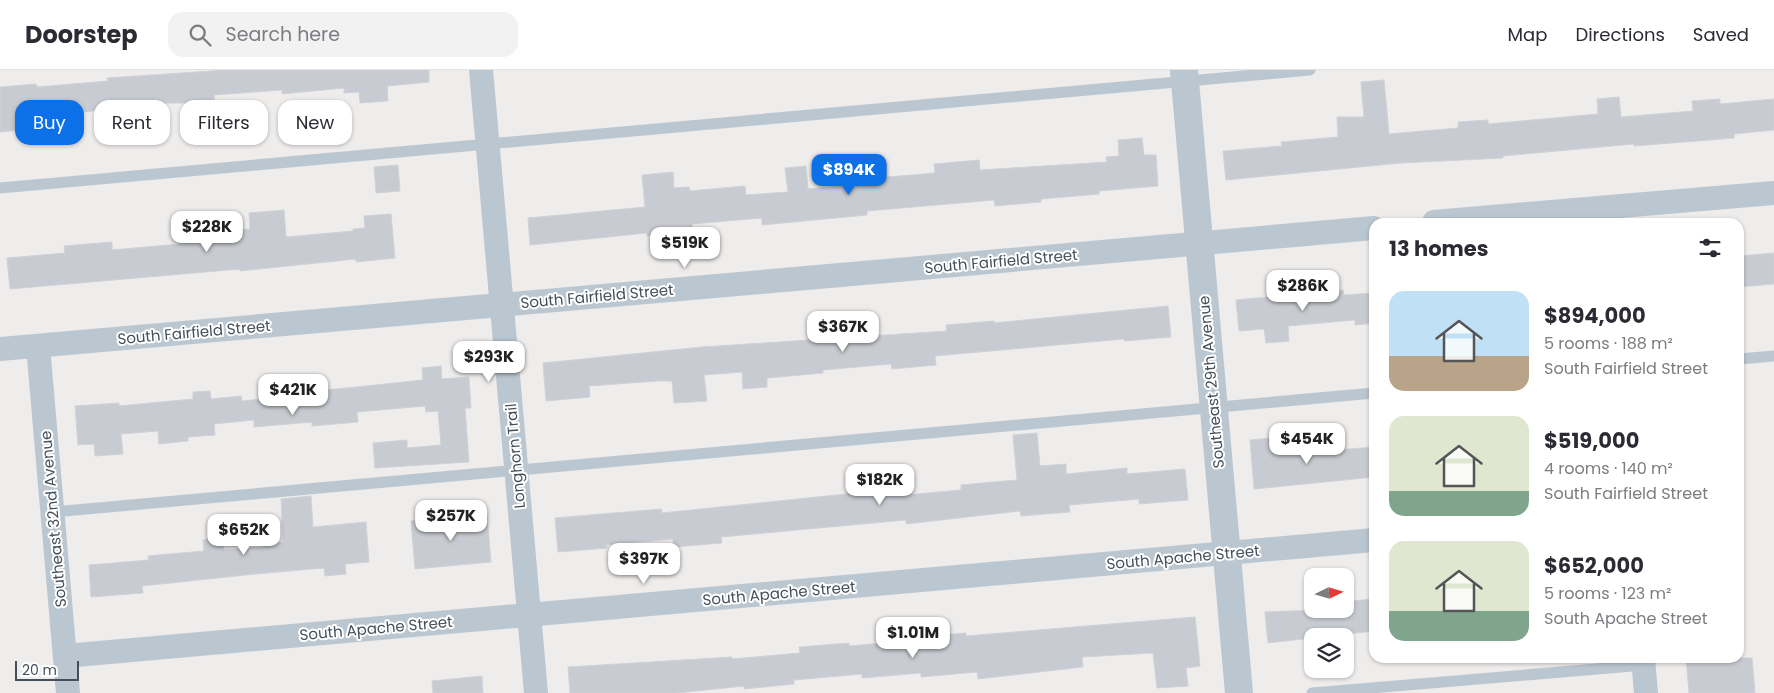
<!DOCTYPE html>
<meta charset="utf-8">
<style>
body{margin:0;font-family:Poppins,sans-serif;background:#f2f2f3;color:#2b2b33;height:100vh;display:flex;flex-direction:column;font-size:19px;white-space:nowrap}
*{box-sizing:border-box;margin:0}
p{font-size:16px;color:#7c7c81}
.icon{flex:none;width:28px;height:28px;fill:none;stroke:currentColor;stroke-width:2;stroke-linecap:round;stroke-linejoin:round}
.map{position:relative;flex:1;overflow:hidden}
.sheet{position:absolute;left:1369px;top:148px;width:375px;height:445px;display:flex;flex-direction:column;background:#fff;border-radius:15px;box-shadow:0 1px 4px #0004}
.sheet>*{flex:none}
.hud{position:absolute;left:15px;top:30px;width:475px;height:45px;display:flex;gap:10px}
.needle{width:32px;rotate:85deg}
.buttons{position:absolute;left:1304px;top:498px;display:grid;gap:10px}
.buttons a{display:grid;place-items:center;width:50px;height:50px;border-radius:10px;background:#fff;box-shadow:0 1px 4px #0004;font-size:25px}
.scale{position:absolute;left:15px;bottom:12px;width:64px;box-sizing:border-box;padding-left:5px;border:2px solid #43505b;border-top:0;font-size:14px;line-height:18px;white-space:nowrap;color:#43505b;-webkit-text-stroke:4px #fff;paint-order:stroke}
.price{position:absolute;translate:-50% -42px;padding:0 11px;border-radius:10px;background:#fff;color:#222;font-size:16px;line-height:32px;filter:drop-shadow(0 1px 2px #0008)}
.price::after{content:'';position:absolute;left:50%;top:30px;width:15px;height:11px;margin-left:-8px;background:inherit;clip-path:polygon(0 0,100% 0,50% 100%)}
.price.current{background:#0c70e8;color:#fff}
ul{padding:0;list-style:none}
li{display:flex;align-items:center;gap:15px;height:125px;padding:0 20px}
li span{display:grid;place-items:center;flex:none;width:140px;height:100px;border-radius:15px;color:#555}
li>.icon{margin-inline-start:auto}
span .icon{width:60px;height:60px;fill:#fffc;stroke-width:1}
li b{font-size:21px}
h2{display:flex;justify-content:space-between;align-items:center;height:60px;padding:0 20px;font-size:21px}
.tag{padding:0 18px;border-radius:15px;background:#fff;box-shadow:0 1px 4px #0004;font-size:18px;line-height:45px}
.tag.current{background:#0c70e8;color:#fff}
header{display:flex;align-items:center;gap:30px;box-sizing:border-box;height:70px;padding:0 25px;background:#fff;border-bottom:1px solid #e1e1e2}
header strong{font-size:24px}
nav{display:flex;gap:28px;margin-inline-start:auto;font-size:18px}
.search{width:350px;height:45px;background:#f2f2f3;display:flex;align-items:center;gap:12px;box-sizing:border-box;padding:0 18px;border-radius:15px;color:#7c7c81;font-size:19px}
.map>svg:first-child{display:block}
</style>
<header>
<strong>Doorstep</strong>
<div class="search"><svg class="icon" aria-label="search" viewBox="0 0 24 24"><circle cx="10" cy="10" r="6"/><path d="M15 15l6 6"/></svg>Search here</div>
<nav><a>Map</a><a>Directions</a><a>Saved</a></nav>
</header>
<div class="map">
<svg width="1774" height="623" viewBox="0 0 1774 623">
<rect width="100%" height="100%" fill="#efecec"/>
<path fill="#c8cbd1" stroke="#cfd2d8" d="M225,0H429V12L387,16L388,31L360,33L359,22L344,23V18L282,24V20L214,25L215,43L188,46L186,33H166L39,47L40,58L0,62V17L36,14L37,17L108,11L107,8Z
M1384,10L1389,64L1458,58V52L1488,50V54L1598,44L1597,29L1619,27L1621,47L1693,41L1692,31L1720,29V34L1774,29V60L1734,64V68L1634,76V74L1503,86V88L1401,93L1226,110L1223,81L1282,76L1281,72L1338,67L1337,47H1364L1361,12Z
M1142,68L1144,85H1156L1158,116L1099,121V124L1041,129V132L995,136L994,130L867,141V145L762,155V148L692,154L693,162L647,166V163L530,175L528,148L645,137L642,105L673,102L674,118L689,117L690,121L745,116L746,125L788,122L785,98L806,96L808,119L876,113V108L935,103L934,94L979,90L980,100L1107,92L1106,87L1119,86L1118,70Z
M398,95L400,121L376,123L374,97Z
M284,140L286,167L353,161V159L365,158L364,146L391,144L395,188L356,192V189L240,201V199L10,219L7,188L65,183L64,176L112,172V180L180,174L179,156L197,155L198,163L250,159L249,143Z
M1774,183V214L1739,217V186Z
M1343,220L1344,225L1374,223V253L1355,255V250L1288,256L1289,271L1266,273L1264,259L1239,261L1236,230Z
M1168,236L1171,267L1124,271V269L935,286L936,295L892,299L891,294L823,300V303L767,308V317L743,319L742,302L704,305L707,331L674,333L672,311H657L589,316L590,327L546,331L543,293L702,277L947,261L946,255L994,251V253Z
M441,296L442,309L469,307L471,338H465L469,392L375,398L373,373L407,370V378L441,375L438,341L426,342L425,336L357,342L358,352L312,356V352L254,357V350L214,354L215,365L188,367V371L159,374L158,361L121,364L123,384L95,386L94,374L78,375L75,336L119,333V336L193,329V322L210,321L211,329L241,326L242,331L283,327L282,314L326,309L327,320L366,316L423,310L422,298Z
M1037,363L1040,396L1066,394V404L1127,398V404L1185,399L1188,430L1139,434V429L1069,435L1070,442L1021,446L1020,441L906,454V450L721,467L722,473L673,477V469L606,475L607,478L558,482L555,448L661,439L662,443L894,419V426L961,420V415L1017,410L1013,365Z
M1285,367L1286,384L1374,377V407L1254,419L1250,370Z
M311,426L313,457L366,452L369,492L345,494L346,504L325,506L324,498L255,504L142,516L143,523L91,527L89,495L149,490L148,486L204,481L203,470L223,468L224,480L264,477L263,474L283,472L281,429Z
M487,444L491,492L415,499L411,451Z
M1371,529L1374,561L1268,573L1265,542L1345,539V532Z
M1195,547L1200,596L1186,598L1188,616L1157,618L1153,583L1082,587L1083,597L978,609L977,602L921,607V603L862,608V604L794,610V614L744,619V616L677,623H570L568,597L732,587V589L800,583L799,577L849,573V576L918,570V567L966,563V566Z
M1686,588H1752L1755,623H1689Z
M482,606L483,623H433L432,611Z"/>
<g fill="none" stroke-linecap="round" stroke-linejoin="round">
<path stroke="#bbc7d0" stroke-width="11" d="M0,118L1310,0
M1739,289L1774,286
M53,442L1374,323
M1312,623L1644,595"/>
<path stroke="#bbc7d0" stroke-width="24" d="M481,0L536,623
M1434,152L1774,123
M38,276L68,623
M0,279L1374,158
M65,586L1374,470
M1643,588L1646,623"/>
<path stroke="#bbc7d0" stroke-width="28" d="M1184,0L1239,623"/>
</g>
<g text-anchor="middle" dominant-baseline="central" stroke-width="4" stroke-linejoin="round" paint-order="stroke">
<g font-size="15" fill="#43505b" stroke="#fff">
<text transform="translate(1001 191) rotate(-5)">South Fairfield Street</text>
<text transform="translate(597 226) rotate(-5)">South Fairfield Street</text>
<text transform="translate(194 262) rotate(-5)">South Fairfield Street</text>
<text transform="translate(1211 312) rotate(-95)">Southeast 29th Avenue</text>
<text transform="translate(515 386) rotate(-95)">Longhorn Trail</text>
<text transform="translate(53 449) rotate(-95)">Southeast 32nd Avenue</text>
<text transform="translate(1183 487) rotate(-5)">South Apache Street</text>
<text transform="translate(779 523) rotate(-5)">South Apache Street</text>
<text transform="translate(376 558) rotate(-5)">South Apache Street</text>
</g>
</g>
</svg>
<div class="buttons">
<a><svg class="needle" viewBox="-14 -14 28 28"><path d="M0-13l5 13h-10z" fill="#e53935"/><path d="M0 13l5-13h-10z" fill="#7c7c81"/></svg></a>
<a><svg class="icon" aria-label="layers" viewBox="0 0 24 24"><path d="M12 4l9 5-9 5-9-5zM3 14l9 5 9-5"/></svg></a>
</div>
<div class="scale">20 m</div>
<b class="price current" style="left:849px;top:126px">$894K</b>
<b class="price" style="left:207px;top:183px">$228K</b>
<b class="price" style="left:685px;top:199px">$519K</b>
<b class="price" style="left:1303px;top:242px">$286K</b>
<b class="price" style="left:843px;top:283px">$367K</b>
<b class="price" style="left:489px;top:313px">$293K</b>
<b class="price" style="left:293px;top:346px">$421K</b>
<b class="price" style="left:1307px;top:395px">$454K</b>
<b class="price" style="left:880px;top:436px">$182K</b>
<b class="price" style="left:451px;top:472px">$257K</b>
<b class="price" style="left:244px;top:486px">$652K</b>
<b class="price" style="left:644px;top:515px">$397K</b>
<b class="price" style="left:913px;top:589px">$1.01M</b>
<div class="hud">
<a class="tag current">Buy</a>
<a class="tag">Rent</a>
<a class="tag">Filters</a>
<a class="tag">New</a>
</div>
<section class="sheet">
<h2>13 homes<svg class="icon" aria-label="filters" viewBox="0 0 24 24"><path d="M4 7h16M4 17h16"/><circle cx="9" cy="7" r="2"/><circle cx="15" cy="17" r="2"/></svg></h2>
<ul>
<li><span style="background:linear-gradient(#bfe0f5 65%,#b9a48a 0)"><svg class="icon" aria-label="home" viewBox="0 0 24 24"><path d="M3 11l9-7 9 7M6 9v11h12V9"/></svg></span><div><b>$894,000</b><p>5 rooms · 188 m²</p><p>South Fairfield Street</p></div></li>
<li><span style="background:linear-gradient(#dfe7d0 75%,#7fa58c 0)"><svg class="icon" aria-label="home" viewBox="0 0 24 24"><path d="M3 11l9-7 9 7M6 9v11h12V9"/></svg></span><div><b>$519,000</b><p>4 rooms · 140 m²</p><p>South Fairfield Street</p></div></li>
<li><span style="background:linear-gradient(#dfe7d0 70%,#7fa58c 0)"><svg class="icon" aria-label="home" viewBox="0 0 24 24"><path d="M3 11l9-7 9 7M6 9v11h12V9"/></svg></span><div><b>$652,000</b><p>5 rooms · 123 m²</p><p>South Apache Street</p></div></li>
</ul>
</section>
</div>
